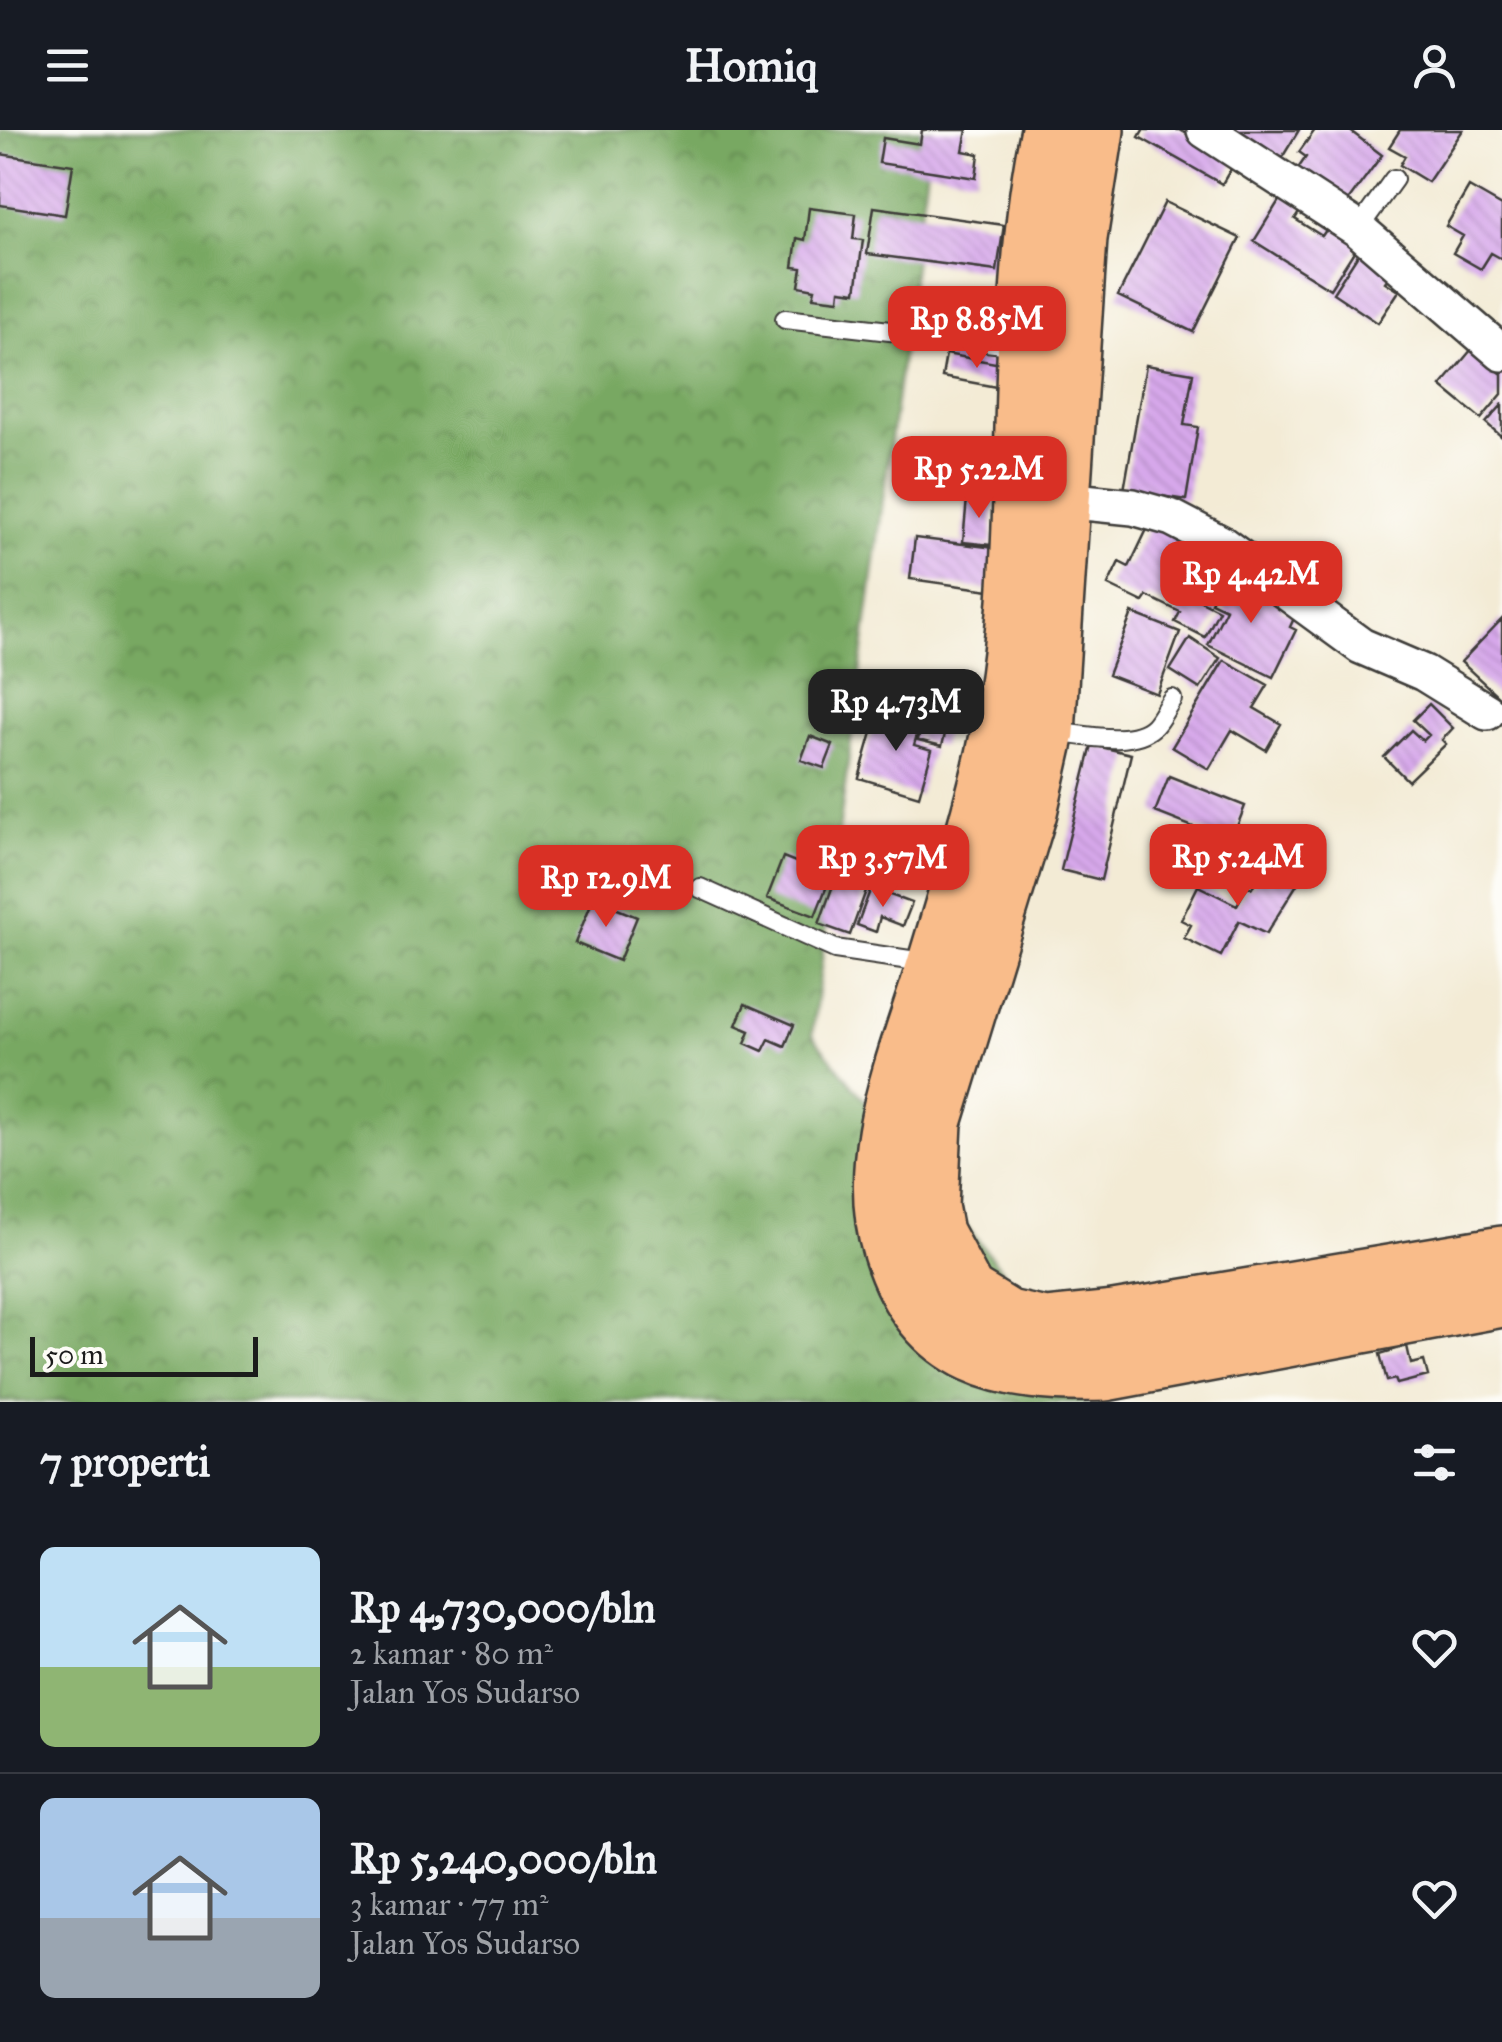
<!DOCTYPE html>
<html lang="id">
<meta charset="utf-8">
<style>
body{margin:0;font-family:"IM FELL Great Primer",serif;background:#20242c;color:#f1f3f6;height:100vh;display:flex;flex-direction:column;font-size:38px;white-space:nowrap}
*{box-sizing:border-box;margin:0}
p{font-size:32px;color:#9ea1a6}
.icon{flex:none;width:55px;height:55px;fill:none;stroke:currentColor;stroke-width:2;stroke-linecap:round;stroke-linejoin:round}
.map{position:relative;height:1272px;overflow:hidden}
.drawer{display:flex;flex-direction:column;background:#171b24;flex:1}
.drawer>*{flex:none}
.scale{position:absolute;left:30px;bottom:25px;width:228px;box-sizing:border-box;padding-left:10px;border:5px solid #1c1c1c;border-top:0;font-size:28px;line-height:35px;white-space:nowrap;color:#1c1c1c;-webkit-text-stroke:8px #fdfcf7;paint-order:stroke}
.price{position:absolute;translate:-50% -85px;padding:0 22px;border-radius:20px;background:#d93025;color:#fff;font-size:32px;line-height:65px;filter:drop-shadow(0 2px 5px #0008)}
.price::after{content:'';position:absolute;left:50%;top:60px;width:30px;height:22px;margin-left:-15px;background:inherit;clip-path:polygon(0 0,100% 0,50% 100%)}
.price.on{background:#222;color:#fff}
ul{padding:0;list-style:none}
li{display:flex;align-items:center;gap:30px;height:250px;padding:0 40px}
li+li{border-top:2px solid #363941}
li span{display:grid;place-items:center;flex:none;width:280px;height:200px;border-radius:15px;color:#555}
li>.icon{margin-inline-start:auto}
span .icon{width:120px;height:120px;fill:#fffc;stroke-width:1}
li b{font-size:42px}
h2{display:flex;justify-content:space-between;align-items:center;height:120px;padding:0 40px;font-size:42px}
header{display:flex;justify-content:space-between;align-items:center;height:130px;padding:0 40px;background:#171b24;font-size:45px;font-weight:800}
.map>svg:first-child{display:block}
</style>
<header><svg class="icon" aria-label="menu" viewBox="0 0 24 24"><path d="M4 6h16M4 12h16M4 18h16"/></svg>Homiq<svg class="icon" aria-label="person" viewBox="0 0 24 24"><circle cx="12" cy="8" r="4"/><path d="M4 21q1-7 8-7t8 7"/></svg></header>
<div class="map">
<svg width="1502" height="1272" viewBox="0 0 1502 1272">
<defs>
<pattern id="forest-crowns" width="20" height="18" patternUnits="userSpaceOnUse" patternTransform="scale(2.5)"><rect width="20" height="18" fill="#78a862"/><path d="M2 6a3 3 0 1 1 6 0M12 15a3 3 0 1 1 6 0" fill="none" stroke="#628850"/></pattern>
<pattern id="building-back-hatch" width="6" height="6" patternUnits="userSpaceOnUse" patternTransform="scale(2.5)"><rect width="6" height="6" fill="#d7a8eb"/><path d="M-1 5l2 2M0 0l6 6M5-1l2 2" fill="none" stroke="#b890c9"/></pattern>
</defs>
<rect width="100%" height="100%" fill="#fdfcf7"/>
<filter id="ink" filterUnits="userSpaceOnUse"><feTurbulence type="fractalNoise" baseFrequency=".01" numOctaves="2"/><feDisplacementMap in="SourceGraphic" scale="20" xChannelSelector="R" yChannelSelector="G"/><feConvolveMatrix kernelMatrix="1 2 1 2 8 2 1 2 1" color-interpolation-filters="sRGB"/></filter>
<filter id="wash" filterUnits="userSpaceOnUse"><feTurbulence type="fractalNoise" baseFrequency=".0048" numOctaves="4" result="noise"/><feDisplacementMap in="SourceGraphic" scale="40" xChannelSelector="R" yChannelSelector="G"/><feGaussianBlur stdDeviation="2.25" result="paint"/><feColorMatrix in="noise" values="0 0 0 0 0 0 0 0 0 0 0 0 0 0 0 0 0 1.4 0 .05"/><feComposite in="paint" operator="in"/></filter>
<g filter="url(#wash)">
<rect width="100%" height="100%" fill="#f3ebd5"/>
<path fill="url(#forest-crowns)" stroke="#4a623f" stroke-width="2.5" d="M0,0H932L812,905L1108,1272H0Z"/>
<g id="blocks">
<path fill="url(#building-back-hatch)" d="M922,0H967L963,21L979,24L976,48L879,33L883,8L920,14Z
M1143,0H1180L1235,32L1222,54L1139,7Z
M1230,0H1299L1280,31Z
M1315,0H1349L1382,25L1345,75L1297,40L1306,27L1299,22Z
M1400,0H1463L1428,52L1400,35L1405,26L1389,17Z
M0,24L73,35L65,85L0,75Z
M1469,57L1502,76V129L1491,123L1481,139L1453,123L1463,106L1446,96Z
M1283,64L1303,76L1295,89L1322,106L1330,94L1360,112L1330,159L1254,111Z
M1165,72L1240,108L1193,202L1118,166Z
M874,77L1004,95L997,141L867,124Z
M809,78L856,84L853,109L863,110L856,162L840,160L839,170L813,167L815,159L799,156L802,138L793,137L797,108L805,110Z
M1362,118L1394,139L1385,152L1399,161L1378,193L1333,163Z
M1472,219L1502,244V264L1481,289L1441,256Z
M946,224L1012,236L1007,259L942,247Z
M1146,235L1193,243L1184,295L1198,297L1186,370L1124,360Z
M1502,275V307L1486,293Z
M967,368L994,370L991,415L963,412Z
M1151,391L1217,423L1195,468L1219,480L1205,507L1175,492L1180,482L1147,466L1143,472L1108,455L1119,432L1129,437Z
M915,408L1003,419L997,461L910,449Z
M1229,436L1249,446L1237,469L1249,474L1256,459L1283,472L1280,479L1295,486L1290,497L1296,500L1273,547L1208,515L1226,479L1211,472Z
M1132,483L1180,502L1157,564L1108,545Z
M1502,489V570L1461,532Z
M1190,508L1220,528L1200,559L1170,540Z
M1224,530L1268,555L1254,578L1281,594L1266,620L1232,600L1209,639L1172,617Z
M1429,574L1453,598L1442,610L1446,614L1408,651L1384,627L1411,600L1423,611L1429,605L1413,590Z
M879,578L921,591L914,615L932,620L919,666L859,648Z
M923,587L948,592L942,616L918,610Z
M810,606L833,615L824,638L801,630Z
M1092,615L1131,624L1101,750L1061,740Z
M1169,646L1245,676L1231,712L1155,682Z
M783,727L831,746L815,786L767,768Z
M1266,731L1301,748L1266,804L1239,791L1221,826L1184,808L1191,795L1181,790L1198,756L1237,775L1247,756L1252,758Z
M836,747L867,758L850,805L819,794Z
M871,758L912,773L903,796L880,787L876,802L857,795Z
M593,769L637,787L619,831L575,813Z
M745,874L794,895L785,916L769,909L763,921L745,913L750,901L736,895Z
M1407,1216L1411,1234L1424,1231L1428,1246L1397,1254L1395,1249L1387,1251L1380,1224Z"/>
</g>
</g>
<g filter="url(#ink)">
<use href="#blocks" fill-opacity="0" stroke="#3c3b38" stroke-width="2.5"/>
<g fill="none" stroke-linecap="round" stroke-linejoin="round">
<g stroke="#3c3b38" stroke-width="22">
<path id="service" d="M1358,99L1394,49
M785,189L1021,216
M1052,602C1080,604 1132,618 1154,596C1161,589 1166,577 1172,569
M700,758L835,819L930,833"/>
</g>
<g stroke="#3c3b38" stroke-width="40">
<path id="minor" d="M1205,0L1358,99L1502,223
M1064,370L1133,377L1172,388L1220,413L1361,516L1424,543L1487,582"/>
</g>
<g stroke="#3c3b38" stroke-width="60">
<path id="trunk" d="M1049,0C1004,213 1043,434 989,646C973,709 954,773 935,835C908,925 861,1026 891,1122C925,1230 1004,1246 1105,1243L1502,1169
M1096,0L1079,108L1047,602L1029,682L934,992L930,1076L935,1103L967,1163L1008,1188L1045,1196L1113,1189L1502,1124"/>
</g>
<use href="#service" stroke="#fff" stroke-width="18"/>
<use href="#minor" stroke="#fff" stroke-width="35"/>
<use href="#trunk" stroke="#f9bc8a" stroke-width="55"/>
</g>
</g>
</svg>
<div class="scale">50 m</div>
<b class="price" style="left:977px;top:241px">Rp 8.85M</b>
<b class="price" style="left:979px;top:391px">Rp 5.22M</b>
<b class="price" style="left:1251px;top:496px">Rp 4.42M</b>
<b class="price on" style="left:896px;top:624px">Rp 4.73M</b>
<b class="price" style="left:1238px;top:779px">Rp 5.24M</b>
<b class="price" style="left:883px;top:780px">Rp 3.57M</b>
<b class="price" style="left:606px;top:800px">Rp 12.9M</b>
</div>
<section class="drawer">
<h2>7 properti<svg class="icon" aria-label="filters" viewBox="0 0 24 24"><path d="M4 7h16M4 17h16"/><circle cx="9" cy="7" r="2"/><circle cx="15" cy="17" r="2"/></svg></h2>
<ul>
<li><span style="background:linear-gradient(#bfe0f5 60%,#8fb573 0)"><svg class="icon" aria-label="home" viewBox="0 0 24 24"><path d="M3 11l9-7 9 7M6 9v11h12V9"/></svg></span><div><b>Rp 4,730,000/bln</b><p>2 kamar · 80 m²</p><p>Jalan Yos Sudarso</p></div><svg class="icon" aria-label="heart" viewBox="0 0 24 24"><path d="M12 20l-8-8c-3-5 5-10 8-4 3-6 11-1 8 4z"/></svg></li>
<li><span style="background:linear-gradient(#a9c7e8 60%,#9aa5b1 0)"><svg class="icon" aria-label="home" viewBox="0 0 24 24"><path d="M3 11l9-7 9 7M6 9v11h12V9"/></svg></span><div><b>Rp 5,240,000/bln</b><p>3 kamar · 77 m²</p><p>Jalan Yos Sudarso</p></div><svg class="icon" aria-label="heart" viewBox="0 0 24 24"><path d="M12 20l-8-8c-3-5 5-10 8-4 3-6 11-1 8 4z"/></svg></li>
</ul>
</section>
